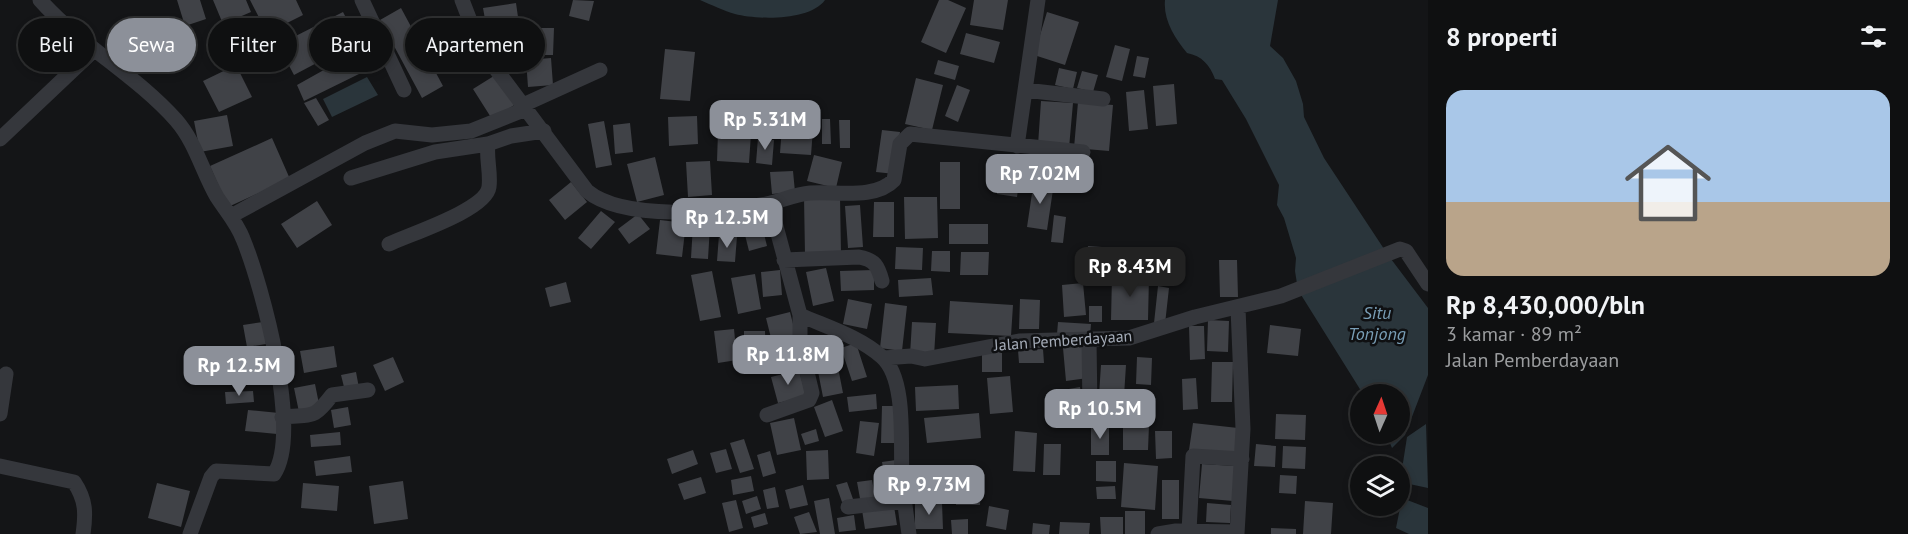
<!DOCTYPE html>
<html lang="id">
<meta charset="utf-8">
<style>
body{margin:0;font-family:"PT Sans",sans-serif;background:#1d1e1f;color:#f1f3f6;height:100vh;display:flex;flex-direction:column;font-size:22px;white-space:nowrap}
*{box-sizing:border-box;margin:0}
p{font-size:20px;color:#9b9d9f}
.icon{flex:none;width:33px;height:33px;fill:none;stroke:currentColor;stroke-width:2;stroke-linecap:round;stroke-linejoin:round}
.map{position:relative;flex:1;overflow:hidden}
.side{display:flex;flex-direction:column;background:#0f1011;width:480px}
.side>*{flex:none}
.top-card{position:absolute;left:18px;top:18px;width:570px;height:54px;display:flex;gap:12px}
.needle{width:39px;rotate:3deg}
.tools{position:absolute;left:1350px;top:384px;display:grid;gap:12px}
.tools a{display:grid;place-items:center;width:60px;height:60px;border-radius:50%;background:#0f1011;box-shadow:0 3px 9px #0003,0 0 0 2px #2f3031;font-size:30px}
.price{position:absolute;translate:-50% -51px;padding:0 14px;border-radius:12px;background:#8c9099;color:#fff;font-size:20px;line-height:39px;filter:drop-shadow(0 2px 3px #0008)}
.price::after{content:'';position:absolute;left:50%;top:36px;width:18px;height:14px;margin-left:-9px;background:inherit;clip-path:polygon(0 0,100% 0,50% 100%)}
.price.on{background:#222;color:#fff}
ul{padding:0;list-style:none}
li{display:grid;align-content:center;gap:12px;height:318px;padding:0 18px}
li span{display:grid;place-items:center;height:186px;border-radius:18px;color:#555}
li>.icon{margin-inline-start:auto}
span .icon{width:108px;height:108px;fill:#fffc;stroke-width:1}
li b{font-size:26px}
h2{display:flex;justify-content:space-between;align-items:center;height:72px;padding:0 18px;font-size:26px}
.pill{padding:0 21px;border-radius:27px;background:#0f1011;box-shadow:0 3px 9px #0003,0 0 0 2px #2f3031;font-size:21px;line-height:54px}
.pill.on{background:#8c9099;color:#fff}
main{display:flex;flex:1;min-height:0}
.map>svg:first-child{display:block}
</style>
<main>
<div class="map">
<svg width="1428" height="534" viewBox="0 0 1428 534">
<rect width="100%" height="100%" fill="#141517"/>
<path fill="#2a353b" d="M700,0H825C810,21 758,20 735,14C724,11 712,5 700,0Z
M1165,0H1278L1270,46L1283,58L1296,81L1303,104L1304,117L1324,158L1388,255L1428,308V375L1405,435L1392,448L1386,434H1400V394H1363L1298,290L1295,271L1296,258L1284,218L1277,205L1279,185L1246,119L1222,80L1215,79C1210,65 1202,56 1187,53C1175,38 1163,20 1165,0Z
M367,77L378,95L332,117L323,99Z
M1426,424L1428,488L1400,482L1407,437Z
M1402,498L1428,508V534H1409L1396,528Z"/>
<path fill="#404247" d="M177,0H200L206,19L185,26Z
M213,0H246L251,12L223,24Z
M250,0H296L303,15L267,33Z
M573,0L594,1L589,21L569,16Z
M939,0H948L966,8L946,53L921,42Z
M974,0H1008L1003,30L970,25Z
M516,3L520,31L488,36L483,8Z
M401,8L443,86L422,98L380,20Z
M343,12L358,41L294,75L278,45Z
M1047,12L1079,22L1065,65L1034,55Z
M534,28H554L553,55H533Z
M966,33L1000,42L994,63L960,54Z
M1115,45L1130,49L1122,81L1106,77Z
M665,49L695,52L690,101L660,99Z
M1137,56L1149,58L1145,78L1133,76Z
M347,57L359,74L304,101L297,85Z
M551,58L553,85L528,87L526,60Z
M938,60L959,66L955,80L934,74Z
M236,65L252,97L219,112L203,81Z
M1059,68L1077,72L1073,89L1055,85Z
M1082,71L1098,75L1093,92L1077,88Z
M497,74L516,104L492,119L473,89Z
M916,78L943,85L932,130L905,124Z
M1174,84L1177,124L1156,126L1153,86Z
M957,85L970,90L958,122L945,116Z
M1144,90L1148,129L1129,131L1126,92Z
M316,98L329,120L318,126L304,103Z
M1041,101L1073,103L1069,148L1038,145Z
M1078,102L1113,105L1109,151L1074,148Z
M783,114L814,116L811,155L780,153Z
M227,115L233,146L200,152L194,121Z
M697,116L698,144L669,146L668,117Z
M822,119H830L831,144H822Z
M839,120H850V148H840Z
M604,121L612,165L596,168L588,124Z
M630,123L633,152L615,154L613,125Z
M882,130L900,132L895,174L876,172Z
M718,132L751,134L749,163L717,161Z
M272,138L290,179L228,207L210,166Z
M758,138L774,140L772,165L756,163Z
M814,155L842,162L836,188L807,181Z
M1035,156L1059,160L1057,172L1033,169Z
M655,157L664,195L637,202L627,164Z
M710,161L712,195L688,197L686,162Z
M940,162H960V209H940Z
M1002,164L1021,167L1017,197L997,194Z
M1066,164L1093,169L1090,188L1063,183Z
M793,171L795,192L772,194L770,172Z
M1034,180L1054,183L1047,230L1027,227Z
M571,182L587,202L565,220L549,200Z
M804,197H840L841,254L805,255Z
M904,197H937L938,238L905,239Z
M317,201L332,225L297,248L281,224Z
M874,202H894V237H873Z
M860,205L863,247L848,248L845,206Z
M601,211L615,222L591,249L578,238Z
M638,214L650,229L629,244L618,229Z
M1054,215L1066,217L1063,243L1051,242Z
M760,218L767,246L749,251L742,223Z
M660,220L686,223L682,257L656,254Z
M949,224H988V244H949Z
M693,225L710,226L708,259L691,258Z
M719,235L737,236L735,262L717,261Z
M1088,246L1102,247L1099,277L1085,276Z
M896,247L923,248L922,270L895,269Z
M932,251H950V272L931,271Z
M961,252H989L988,275H960Z
M1219,260H1237L1238,297H1220Z
M826,268L834,301L813,306L806,272Z
M780,270L782,295L763,297L761,272Z
M874,270V290L841,291L840,271Z
M712,271L721,317L700,321L691,275Z
M755,274L761,309L738,314L731,278Z
M1112,276L1149,277L1148,320H1111Z
M931,278L933,295L899,297L898,280Z
M566,282L571,302L550,307L545,288Z
M1083,283L1086,315L1064,317L1062,285Z
M1158,286L1169,288L1165,324L1154,323Z
M848,299L872,304L867,329L843,324Z
M1020,299L1040,300L1039,329H1019Z
M950,301L1013,305L1011,336L948,333Z
M885,303L907,306L902,351L880,348Z
M1089,306H1102V322H1089Z
M790,312L796,336L772,342L766,318Z
M1208,320L1229,321L1228,352L1207,351Z
M263,322L266,344L247,347L243,325Z
M912,322L936,323L934,356L910,355Z
M1058,322L1091,324L1090,336L1057,334Z
M1270,325L1301,329L1298,356L1267,353Z
M1189,326H1204L1205,359L1190,360Z
M734,329L737,360L718,363L714,331Z
M744,331H765L766,363H744Z
M833,342L843,393L823,397L813,346Z
M856,343L867,377L852,381L841,348Z
M334,346L337,367L304,373L300,351Z
M1085,346L1088,378L1066,381L1063,348Z
M1043,349L1044,363H1019L1018,350Z
M982,350H1002V372H982Z
M798,354L799,362L775,366L773,359Z
M393,357L404,382L385,391L373,365Z
M1137,357L1152,358L1151,385L1136,384Z
M274,359L275,380L236,383L235,362Z
M1212,362H1233L1232,402H1211Z
M1101,365H1126L1124,396L1099,395Z
M799,370L806,396L778,403L771,377Z
M356,372L359,388L345,391L341,375Z
M1010,376L1013,412L990,414L987,378Z
M1196,378L1198,409L1183,410L1182,379Z
M315,384L320,409L299,412L294,388Z
M958,385L959,409L916,411L915,387Z
M1080,387L1084,411L1067,414L1063,390Z
M253,391L254,402L226,404L225,392Z
M876,394L877,409L849,412L847,397Z
M832,400L843,431L825,437L814,407Z
M882,406H898L897,443H881Z
M348,407L351,425L334,428L331,410Z
M248,410L279,413L277,434L245,431Z
M979,413L981,438L927,443L924,418Z
M1276,414L1306,415L1305,440L1275,439Z
M794,418L801,450L777,455L770,423Z
M860,421L879,423L874,456L856,453Z
M1193,423L1238,428L1235,455L1189,450Z
M1091,425H1109V455H1091Z
M1123,425H1149L1148,450H1123Z
M816,429L819,441L805,445L801,434Z
M1015,431L1037,433L1035,472L1013,471Z
M1155,431H1172V458L1156,459Z
M340,432L341,445L311,447L310,435Z
M744,439L754,469L740,473L730,443Z
M1044,444H1061L1060,475H1043Z
M1256,444L1276,446L1275,467L1254,466Z
M1283,446L1306,447L1305,469L1282,468Z
M726,449L732,469L716,473L710,453Z
M693,450L698,464L672,474L667,459Z
M828,450L829,479L807,480L806,451Z
M770,451L776,473L763,477L757,455Z
M350,456L352,472L316,476L314,461Z
M896,460L898,470L884,473L882,462Z
M1096,461H1116V482L1096,481Z
M1124,463L1158,466L1155,510L1121,507Z
M1202,464L1235,466L1233,501L1199,498Z
M911,467L944,468L943,496L910,495Z
M1280,475L1297,476L1296,494L1279,493Z
M751,476L754,491L733,495L731,480Z
M701,477L706,493L684,500L678,484Z
M896,477L898,497L883,499L881,478Z
M872,480L876,502L861,504L857,482Z
M1162,480H1179V519H1162Z
M403,481L408,519L374,524L369,486Z
M847,482L853,499L842,502L836,485Z
M157,483L190,491L181,527L148,518Z
M303,483L339,486L337,511L301,508Z
M803,485L808,505L790,509L785,490Z
M1115,486L1116,499H1097L1096,487Z
M775,487L779,507L767,509L763,490Z
M956,488L981,489L980,505H956Z
M757,496L761,509L746,514L742,501Z
M829,498L835,534H820L814,501Z
M736,500L743,528L729,532L722,503Z
M1305,501L1333,503L1331,534H1303Z
M942,503L943,529H915V504Z
M1207,503L1231,505L1230,523L1206,522Z
M894,506L897,525L865,529L862,510Z
M989,506L1009,510L1006,530L986,526Z
M1125,511H1145V534H1125Z
M809,512L817,532L800,534L794,517Z
M765,513L768,524L754,528L751,517Z
M854,515L856,530L839,532L837,518Z
M1100,517H1123V534H1101Z
M968,519V534H952L951,520Z
M1060,522L1090,523L1089,534H1059Z
M1033,523L1050,525L1049,534H1032Z
M1271,528L1296,529V534H1271Z"/>
<g fill="none" stroke-linecap="round" stroke-linejoin="round">
<path stroke="#35373c" stroke-width="15" d="M40,0C81,46 136,75 176,120C196,143 202,171 217,197C226,211 237,223 243,239C262,285 302,433 274,474L216,471L211,477L190,534
M362,0L404,90
M462,0L481,49L587,191C623,221 721,213 766,204C781,201 795,194 810,193C836,191 875,200 894,180L900,144L910,134L1083,152
M1025,90L1103,99
M523,105L600,70
M0,139L93,51
M1017,146L1038,0
M351,178L435,152L488,144
M770,204L800,315C827,327 860,337 882,357C907,379 900,444 902,474C903,494 906,514 909,534
M231,216L365,143L395,131L432,135L471,131L526,109
M389,244C410,234 486,210 489,187C491,173 486,158 488,144L511,136L544,131
M784,260L859,257C875,260 878,266 882,281
M1089,340L1090,409
M884,358L911,356L925,359L1019,341L1129,338L1195,317L1281,296L1400,249L1406,251L1428,284
M0,414L6,374
M767,415L809,400L812,393L800,343V315
M282,417C313,414 313,420 332,395L368,390
M0,466L74,482C86,500 86,513 83,534
M848,507L904,501
M1189,531L1193,456L1242,459
M1158,534L1176,531L1237,532
M1237,534L1243,429L1238,308"/>
</g>
<g text-anchor="middle" dominant-baseline="central" stroke-width="5" stroke-linejoin="round" paint-order="stroke">
<g font-size="16" fill="#a5acb8" stroke="#0f1012">
<text transform="translate(1063 340) rotate(-4)">Jalan Pemberdayaan</text>
</g>
<g font-size="18" font-style="italic" fill="#799eb6" stroke="#0f1012">
<text x="1377" y="312">Situ<tspan x="1377" dy="21">Tonjong</tspan></text>
</g>
</g>
</svg>
<div class="tools">
<a><svg class="needle" viewBox="-14 -14 28 28"><path d="M0-13l5 13h-10z" fill="#e53935"/><path d="M0 13l5-13h-10z" fill="#9b9d9f"/></svg></a>
<a><svg class="icon" aria-label="layers" viewBox="0 0 24 24"><path d="M12 4l9 5-9 5-9-5zM3 14l9 5 9-5"/></svg></a>
</div>
<b class="price" style="left:765px;top:151px">Rp 5.31M</b>
<b class="price" style="left:1040px;top:205px">Rp 7.02M</b>
<b class="price" style="left:727px;top:249px">Rp 12.5M</b>
<b class="price on" style="left:1130px;top:298px">Rp 8.43M</b>
<b class="price" style="left:788px;top:386px">Rp 11.8M</b>
<b class="price" style="left:239px;top:397px">Rp 12.5M</b>
<b class="price" style="left:1100px;top:440px">Rp 10.5M</b>
<b class="price" style="left:929px;top:516px">Rp 9.73M</b>
<div class="top-card">
<a class="pill">Beli</a>
<a class="pill on">Sewa</a>
<a class="pill">Filter</a>
<a class="pill">Baru</a>
<a class="pill">Apartemen</a>
</div>
</div>
<section class="side">
<h2>8 properti<svg class="icon" aria-label="filters" viewBox="0 0 24 24"><path d="M4 7h16M4 17h16"/><circle cx="9" cy="7" r="2"/><circle cx="15" cy="17" r="2"/></svg></h2>
<ul>
<li><span style="background:linear-gradient(#a9c7e8 60%,#b9a48a 0)"><svg class="icon" aria-label="home" viewBox="0 0 24 24"><path d="M3 11l9-7 9 7M6 9v11h12V9"/></svg></span><div><b>Rp 8,430,000/bln</b><p>3 kamar · 89 m²</p><p>Jalan Pemberdayaan</p></div></li>
</ul>
</section>
</main>
